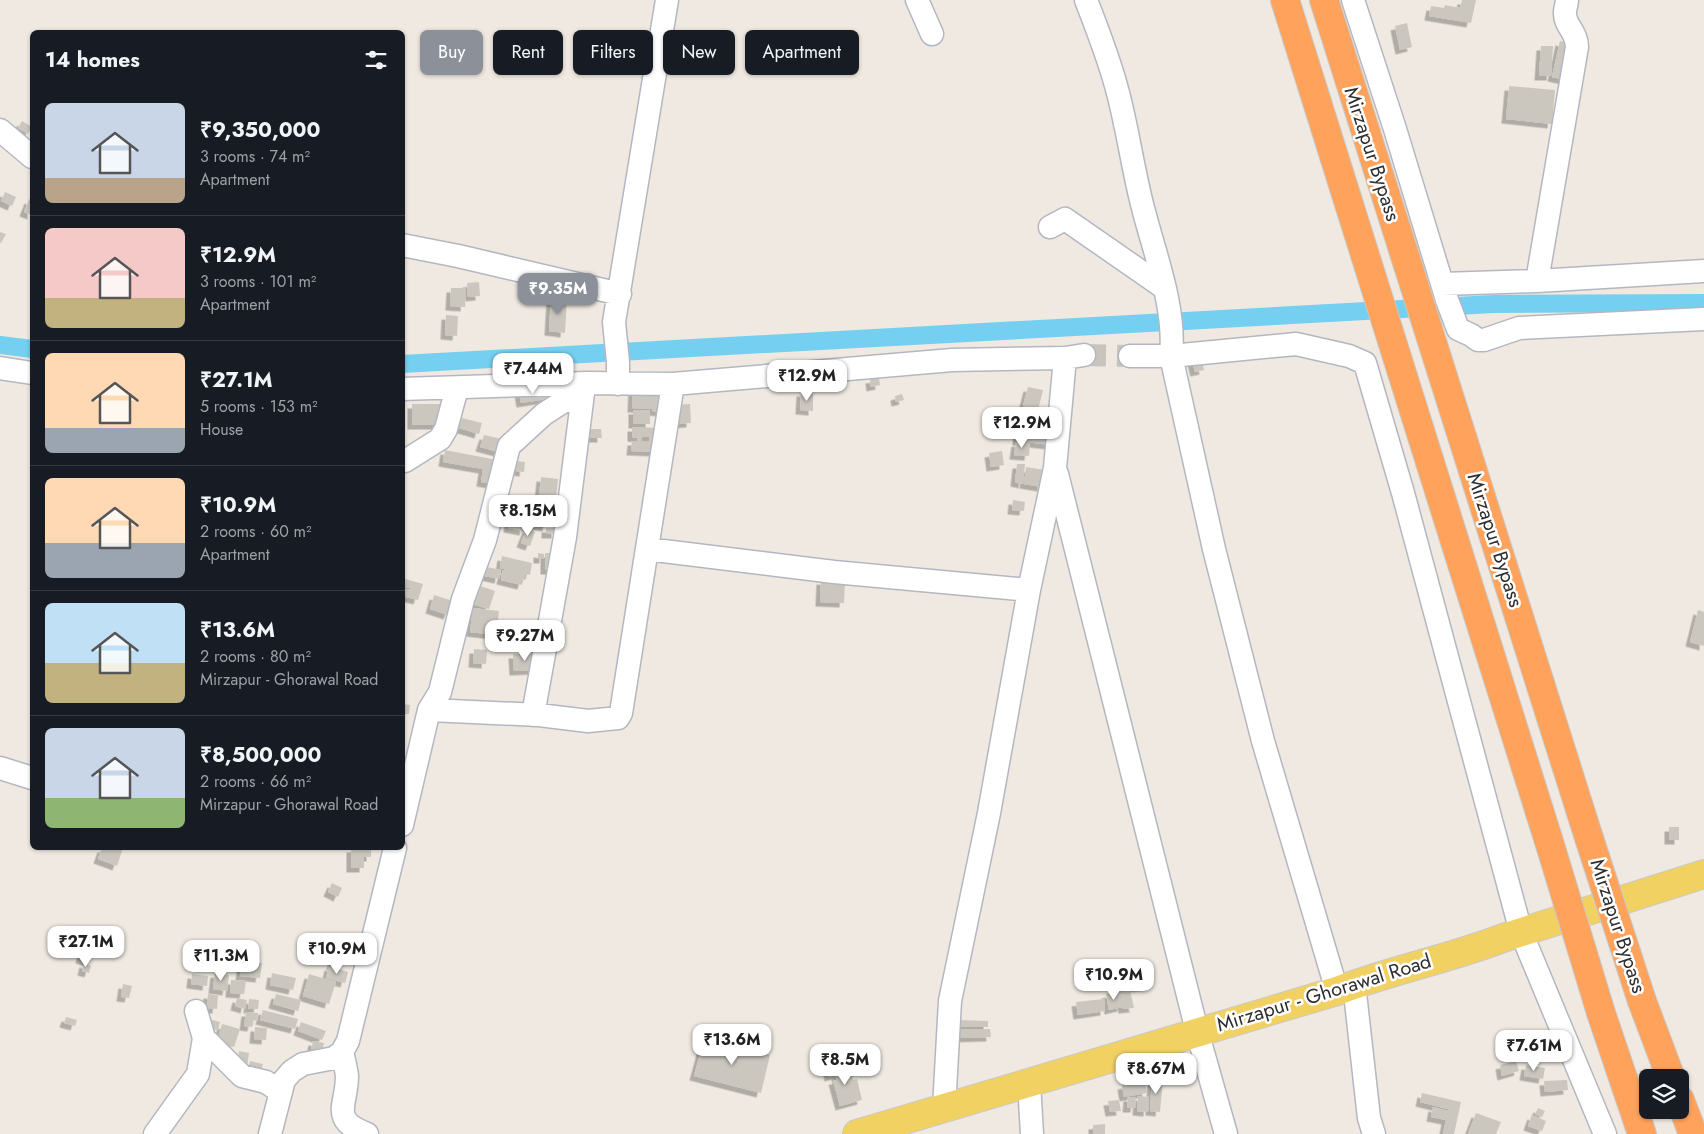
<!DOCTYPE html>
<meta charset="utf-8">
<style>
body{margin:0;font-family:Jost,sans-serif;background:#242831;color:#f1f3f6;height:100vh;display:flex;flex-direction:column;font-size:19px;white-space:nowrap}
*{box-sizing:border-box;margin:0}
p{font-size:16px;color:#9ea1a6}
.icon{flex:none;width:28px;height:28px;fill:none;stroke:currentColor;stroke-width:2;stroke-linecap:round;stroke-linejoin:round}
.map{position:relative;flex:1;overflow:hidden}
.sheet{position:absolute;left:30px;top:30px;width:375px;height:820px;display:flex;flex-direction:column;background:#171b24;border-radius:8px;box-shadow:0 1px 4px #0004}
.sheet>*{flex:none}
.banner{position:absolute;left:420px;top:30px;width:475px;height:45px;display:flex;gap:10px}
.buttons{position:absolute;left:1639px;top:1069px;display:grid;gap:10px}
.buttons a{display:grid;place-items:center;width:50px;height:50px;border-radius:8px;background:#171b24;box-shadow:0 1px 4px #0004;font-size:25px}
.price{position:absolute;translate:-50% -42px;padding:0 11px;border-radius:10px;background:#fff;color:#222;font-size:16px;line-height:32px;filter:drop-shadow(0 1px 2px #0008)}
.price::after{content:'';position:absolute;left:50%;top:30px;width:15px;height:11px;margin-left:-8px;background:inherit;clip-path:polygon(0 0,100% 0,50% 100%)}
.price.active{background:#8c9099;color:#fff}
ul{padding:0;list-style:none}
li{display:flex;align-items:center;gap:15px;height:125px;padding:0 15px}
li+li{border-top:1px solid #363941}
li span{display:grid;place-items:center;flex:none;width:140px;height:100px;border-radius:8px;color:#555}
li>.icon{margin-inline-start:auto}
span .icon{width:60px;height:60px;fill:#fffc;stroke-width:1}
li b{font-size:21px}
h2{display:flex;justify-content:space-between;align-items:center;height:60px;padding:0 15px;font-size:21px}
.pill{padding:0 18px;border-radius:8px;background:#171b24;box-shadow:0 1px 4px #0004;font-size:18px;line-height:45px}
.pill.active{background:#8c9099;color:#fff}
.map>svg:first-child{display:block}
</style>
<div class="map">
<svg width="1704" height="1134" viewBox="0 0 1704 1134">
<defs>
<filter id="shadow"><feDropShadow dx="-4.5" dy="4.5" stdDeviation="0" flood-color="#0004"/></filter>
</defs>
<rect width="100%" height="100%" fill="#efe9e1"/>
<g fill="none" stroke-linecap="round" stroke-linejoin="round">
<path stroke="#75cff0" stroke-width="18" d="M0,345L32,349
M402,364L1493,304L1704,303"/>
</g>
<path fill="#cbc7bf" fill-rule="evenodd" filter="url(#shadow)" d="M1462,0H1476L1471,23L1429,16L1431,6L1444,8L1445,5L1460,8Z
M1407,23L1412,47L1400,50L1395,26Z
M1560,41L1573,44L1566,80L1552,77Z
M1541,46H1553L1551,76H1539Z
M1509,86L1555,90L1552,124L1506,119Z
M22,121L32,127L28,134L18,128Z
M5,192L16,197L12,206L1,201Z
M29,199L32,201V215L24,212Z
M0,232L6,234L1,243H0Z
M479,282L480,296L468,297L467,283Z
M451,288H466L465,307L450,306Z
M551,297L567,299L565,333L549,331Z
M446,315L458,316L457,336L445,335Z
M1201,357L1204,370L1195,372L1192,360Z
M879,378L880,385L871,387L870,379Z
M633,386L664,387L663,397H658V403H663V412L652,411V409L632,408Z
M545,387L547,399L521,403L519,391Z
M1028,387L1043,390L1038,410L1023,406Z
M801,392L813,393V411L800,410Z
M902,394L904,400L896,402L895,396Z
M412,404H441V425H412Z
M690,404L691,423L675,424L674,405Z
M633,410H650V424H633Z
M462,418L482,423L479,434L459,428Z
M1018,425L1052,428L1051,445L1017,441Z
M632,427L662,428L661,452L631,451L632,441H637L638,438L632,437ZM642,437H649V441H642Z
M586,429H601L602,438H587Z
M484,435L502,439L499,452L480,447Z
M1016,442L1030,444L1029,456L1014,455Z
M445,450L497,460L492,484L481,482L483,469L443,462Z
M1002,451L1004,465L991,467L989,453Z
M508,460L525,462L524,472L507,470Z
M1017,464H1025L1023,484L1015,482Z
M1026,467L1044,470L1042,487L1024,484Z
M541,477L558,479L556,499L539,496Z
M1013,500L1025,502L1024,511L1012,510Z
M529,504L565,510L564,519L528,513Z
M511,509L527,512L524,531L508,528Z
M528,514L548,517L547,527L535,525L534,528L526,527Z
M527,528L535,532L530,546L521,543Z
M546,528H556V534H546Z
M538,553L544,554V559H538Z
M545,553H555V570H545Z
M502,556L532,563L530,575L525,574L522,585L501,580L503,570L512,571L500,568Z
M482,566L501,570L499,579L480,575Z
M402,578L423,584L418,600L402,596V588L410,590V588L402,586Z
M821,580L845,582L844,603L820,602Z
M475,584L495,591L489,609L469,603Z
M434,595L453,601L448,615L430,609Z
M473,608L499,611L496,635L470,632Z
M1698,610L1704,612V646L1690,642Z
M474,649L487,650L486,664L473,663Z
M513,654H537V670L514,671Z
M402,704L410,705L409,714H402Z
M1669,827H1679V840H1669Z
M102,848H123L117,866L98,859Z
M351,848H371V857H364V868H351Z
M332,883L342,888L338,897L328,892Z
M83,948L93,951L90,962L80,959Z
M333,957L341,958L339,968L331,966Z
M242,961L262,963L260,978L240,976Z
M84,963L91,966L89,973L82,971Z
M329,966L348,972L345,983L326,978Z
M1119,971H1129L1131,989L1120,990Z
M215,973L229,975L227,991L213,989Z
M272,973L296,978L293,990L270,985Z
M1148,973L1150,986L1132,988L1131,975Z
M192,974L208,976L207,986L191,984Z
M309,974L336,982L329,1004L303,996Z
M231,980L246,981L244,994L230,993Z
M123,984L132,986L129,998L121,997Z
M1130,990L1134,1008L1123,1009L1120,992Z
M1119,992L1122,1007L1109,1010L1106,994Z
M208,994L218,995L217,1009L207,1008Z
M276,994L301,1000L298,1011L273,1004Z
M237,998L247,1000L245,1009L235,1006Z
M249,999L259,1000L258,1009H248Z
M1104,999L1105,1011L1078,1015L1076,1002Z
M263,1010L298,1019L295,1029L260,1020Z
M246,1012L258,1013L257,1021L253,1020L252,1027L244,1026Z
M66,1017L77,1020L75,1026L64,1023Z
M205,1018L220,1022L218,1030L203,1027Z
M955,1020L988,1021V1027H955Z
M301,1022L326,1031L322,1040L298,1031Z
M222,1024L240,1029L234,1047L217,1042Z
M255,1027L267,1028L266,1040L254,1039Z
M990,1029L991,1037L954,1038V1030Z
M704,1039L770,1055L761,1093L694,1076Z
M313,1041L324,1043L321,1058L310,1056Z
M239,1051L249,1053L247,1067L237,1065Z
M250,1061L263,1064L259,1078L246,1075Z
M1516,1061L1519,1071L1502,1076L1500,1065Z
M835,1064L836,1068L851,1071L853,1080L857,1079L862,1100L840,1106L833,1080H837L836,1075L829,1077L827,1065Z
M1526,1065L1545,1068L1543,1079L1524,1076Z
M1152,1078L1163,1079L1160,1112L1150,1111Z
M1567,1080L1568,1090L1545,1092L1544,1081Z
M1145,1081L1147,1093L1124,1097L1122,1085Z
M1422,1093L1461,1102L1454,1134H1443L1446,1120L1431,1117L1433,1107L1448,1111V1109L1420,1102Z
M1138,1096L1149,1097L1148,1112L1137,1111Z
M1128,1097H1136L1135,1108H1127Z
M1119,1100L1121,1111L1110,1112L1108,1101Z
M1538,1108L1545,1111L1542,1117L1535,1114Z
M1476,1113L1501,1122L1496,1134H1468Z
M1532,1115L1546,1121L1542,1131L1528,1126Z
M1105,1124V1134H1093V1125Z"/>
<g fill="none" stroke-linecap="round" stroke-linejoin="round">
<path stroke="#c8c4bd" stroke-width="22" stroke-dasharray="22 11" stroke-linecap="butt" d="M1084,355L1130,356"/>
<g stroke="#b4b7c1" stroke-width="25">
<path id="minor" d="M917,0L932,34
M1086,0C1098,31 1110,61 1118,93C1128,131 1133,170 1143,208C1155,255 1176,308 1171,356L1214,549L1263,741L1337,991
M1353,0L1395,129L1447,300L1458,329L1471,335L1478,340H1484L1519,328L1704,319
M0,130L32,157
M1050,227L1065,219L1163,287
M402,245L458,256L620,294
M1537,281L1577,47C1577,31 1564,26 1565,12C1565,8 1567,4 1567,0
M1442,284L1537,281L1704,271
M1130,356H1171L1296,344L1349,356L1365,363L1403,493L1521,932L1605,1134
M0,368L32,373
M618,384V362L614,322L667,0
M402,389L587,383L673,384L952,360L1065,358L1084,355
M405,461L440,439L446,429L457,388
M1057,474L1197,1031L1226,1134
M647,549L834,572L1029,590
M429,710L539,715L588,721L618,718L621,713L673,384
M533,715L565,537L583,393L587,383
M0,768L32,778
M402,825L429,710L440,692L463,599L485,540L509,446L544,414L561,403L583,393
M1354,984L1369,1118L1374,1134
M196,1011L204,1038L242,1076L266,1082L281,1092
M342,1052C344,1060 346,1068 347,1076C347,1106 329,1119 367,1134
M1029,1083L1032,1134
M944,1108L950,1001L989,813L1029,590L1055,468L1065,358
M155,1134L198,1074L204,1038
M270,1134L284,1080L292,1071L303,1064L334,1058L342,1052L348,1041L395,848"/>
</g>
<g stroke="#c9c9c9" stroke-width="30">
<path id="major" d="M857,1134L1337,991C1391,970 1449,959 1503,938L1704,874"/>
</g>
<g stroke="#c9c9c9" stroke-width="30">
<path id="highway" d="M1285,0L1551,848
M1324,0L1589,838
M1642,1001L1671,1078
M1601,1013L1642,1134
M1680,1100L1693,1134"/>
</g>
<use href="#minor" stroke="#fff" stroke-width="22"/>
<use href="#major" stroke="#f2d163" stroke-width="28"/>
<use href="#highway" stroke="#ffa35c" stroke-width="28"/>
<g stroke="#c9c9c9" stroke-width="30" stroke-linecap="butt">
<path id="highway-bridge" d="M1589,838L1642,1001
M1551,848L1601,1013"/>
</g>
<use href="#highway-bridge" stroke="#ffa35c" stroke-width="28"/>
</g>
<g text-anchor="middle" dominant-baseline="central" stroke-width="5" stroke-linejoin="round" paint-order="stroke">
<g font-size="20" fill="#2e2e2e" stroke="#fff">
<text transform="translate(1372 154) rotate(72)">Mirzapur Bypass</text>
<text transform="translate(1495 540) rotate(72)">Mirzapur Bypass</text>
<text transform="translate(1618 926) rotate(72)">Mirzapur Bypass</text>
<text transform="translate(1324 993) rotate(-17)">Mirzapur - Ghorawal Road</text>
</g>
</g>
</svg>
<div class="buttons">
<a><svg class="icon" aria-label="layers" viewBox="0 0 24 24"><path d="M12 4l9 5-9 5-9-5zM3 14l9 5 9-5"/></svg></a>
</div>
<b class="price active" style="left:558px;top:315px">₹9.35M</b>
<b class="price" style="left:533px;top:395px">₹7.44M</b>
<b class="price" style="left:807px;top:402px">₹12.9M</b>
<b class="price" style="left:1022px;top:449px">₹12.9M</b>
<b class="price" style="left:528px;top:537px">₹8.15M</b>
<b class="price" style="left:525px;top:662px">₹9.27M</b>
<b class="price" style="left:86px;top:968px">₹27.1M</b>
<b class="price" style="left:337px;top:975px">₹10.9M</b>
<b class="price" style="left:221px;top:982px">₹11.3M</b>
<b class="price" style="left:1114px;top:1001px">₹10.9M</b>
<b class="price" style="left:732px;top:1066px">₹13.6M</b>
<b class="price" style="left:1534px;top:1072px">₹7.61M</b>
<b class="price" style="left:845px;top:1086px">₹8.5M</b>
<b class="price" style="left:1156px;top:1095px">₹8.67M</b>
<div class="banner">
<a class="pill active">Buy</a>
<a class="pill">Rent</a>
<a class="pill">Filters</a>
<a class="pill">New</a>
<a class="pill">Apartment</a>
</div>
<section class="sheet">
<h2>14 homes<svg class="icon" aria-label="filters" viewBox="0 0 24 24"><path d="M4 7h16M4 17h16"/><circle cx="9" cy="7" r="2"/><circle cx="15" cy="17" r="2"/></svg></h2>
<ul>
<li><span style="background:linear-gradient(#c9d6e8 75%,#b9a48a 0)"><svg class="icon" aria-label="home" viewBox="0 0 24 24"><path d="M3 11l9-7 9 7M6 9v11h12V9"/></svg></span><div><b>₹9,350,000</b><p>3 rooms · 74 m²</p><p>Apartment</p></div></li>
<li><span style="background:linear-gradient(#f6c9c9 70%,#c2b280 0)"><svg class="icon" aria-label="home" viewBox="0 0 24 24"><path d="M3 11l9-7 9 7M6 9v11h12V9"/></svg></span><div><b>₹12.9M</b><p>3 rooms · 101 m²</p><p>Apartment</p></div></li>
<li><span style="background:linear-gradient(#ffd9b3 75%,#9aa5b1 0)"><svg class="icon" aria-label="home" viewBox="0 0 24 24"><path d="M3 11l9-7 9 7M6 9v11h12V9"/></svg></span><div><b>₹27.1M</b><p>5 rooms · 153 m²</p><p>House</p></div></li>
<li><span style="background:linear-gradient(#ffd9b3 65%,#9aa5b1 0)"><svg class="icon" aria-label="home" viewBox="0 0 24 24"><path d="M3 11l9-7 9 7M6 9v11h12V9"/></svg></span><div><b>₹10.9M</b><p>2 rooms · 60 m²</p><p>Apartment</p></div></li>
<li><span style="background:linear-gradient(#bfe0f5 60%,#c2b280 0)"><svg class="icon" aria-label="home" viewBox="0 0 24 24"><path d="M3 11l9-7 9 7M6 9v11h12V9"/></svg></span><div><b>₹13.6M</b><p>2 rooms · 80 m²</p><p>Mirzapur - Ghorawal Road</p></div></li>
<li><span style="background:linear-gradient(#c9d6e8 70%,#8fb573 0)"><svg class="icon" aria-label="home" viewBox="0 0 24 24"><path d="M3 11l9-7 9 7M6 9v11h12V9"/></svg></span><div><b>₹8,500,000</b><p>2 rooms · 66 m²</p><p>Mirzapur - Ghorawal Road</p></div></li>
</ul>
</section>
</div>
